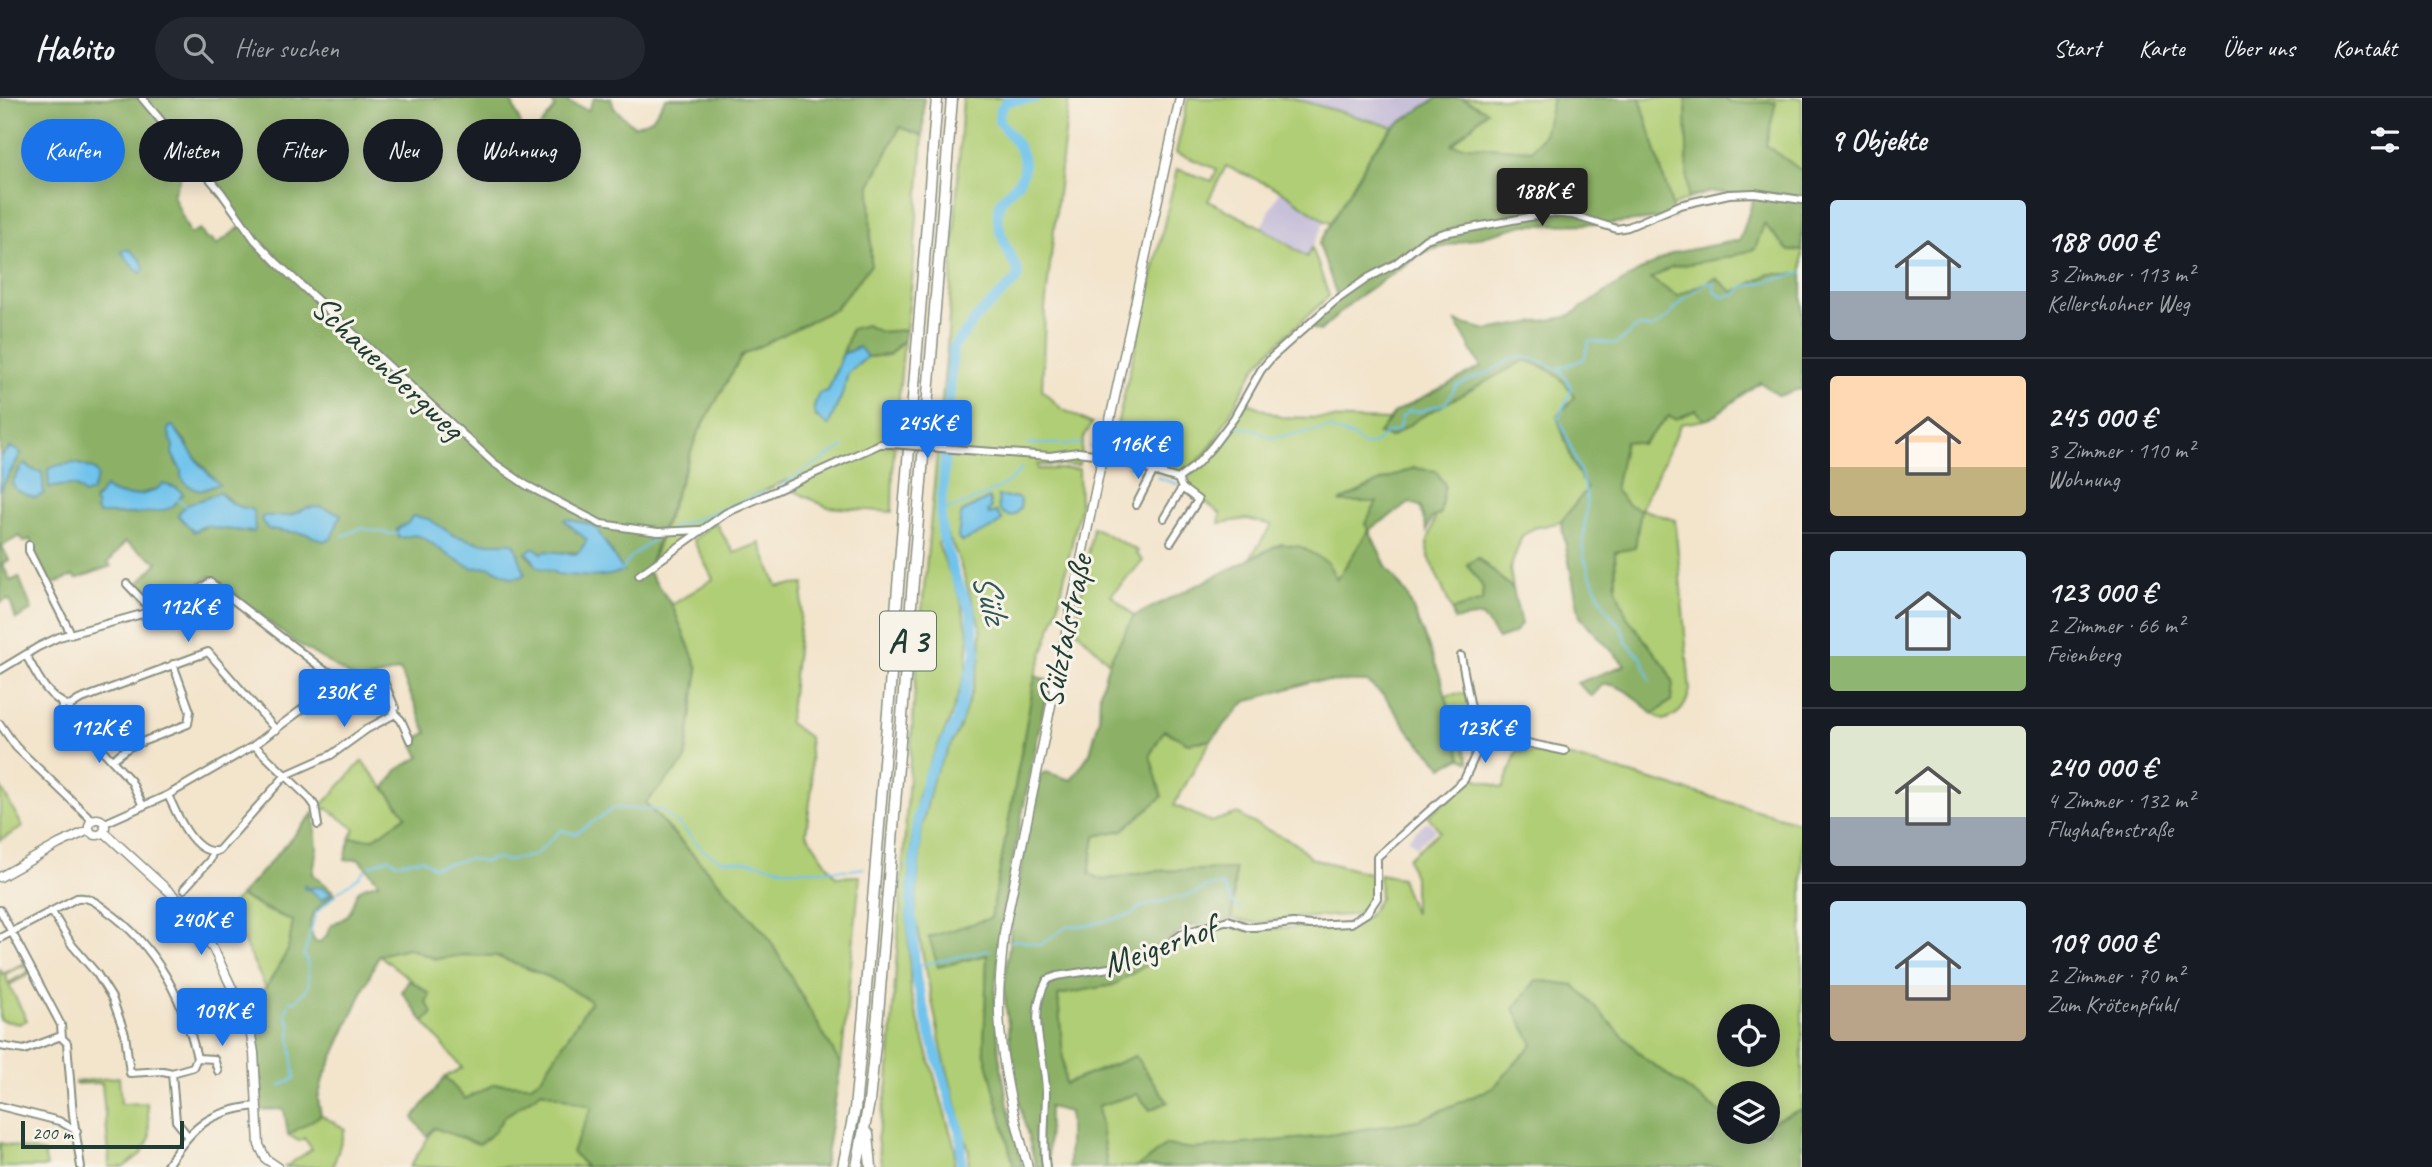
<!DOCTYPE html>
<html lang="de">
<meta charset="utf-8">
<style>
body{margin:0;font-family:Caveat,sans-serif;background:#242831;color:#f1f3f6;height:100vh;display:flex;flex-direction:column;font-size:26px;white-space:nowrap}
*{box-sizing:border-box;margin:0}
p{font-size:23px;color:#9ea1a6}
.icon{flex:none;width:38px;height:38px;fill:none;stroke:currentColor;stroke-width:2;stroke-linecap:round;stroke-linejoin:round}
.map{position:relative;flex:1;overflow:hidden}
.side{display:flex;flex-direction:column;background:#171b24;width:630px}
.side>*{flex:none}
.hud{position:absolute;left:21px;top:21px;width:665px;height:63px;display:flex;gap:14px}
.tools{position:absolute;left:1717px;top:906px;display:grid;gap:14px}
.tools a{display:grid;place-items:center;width:63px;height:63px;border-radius:50%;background:#171b24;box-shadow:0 4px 18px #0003;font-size:35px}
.scale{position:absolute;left:21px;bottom:18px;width:163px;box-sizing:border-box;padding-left:7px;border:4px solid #1f3d34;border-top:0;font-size:19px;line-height:24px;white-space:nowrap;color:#1f3d34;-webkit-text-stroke:5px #f7f3e8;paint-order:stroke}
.price{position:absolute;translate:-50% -60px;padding:0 16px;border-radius:7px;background:#1a73e8;color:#fff;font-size:23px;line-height:46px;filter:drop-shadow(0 2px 4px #0008)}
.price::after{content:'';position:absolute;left:50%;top:42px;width:21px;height:16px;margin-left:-10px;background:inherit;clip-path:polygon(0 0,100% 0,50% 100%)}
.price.active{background:#222;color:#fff}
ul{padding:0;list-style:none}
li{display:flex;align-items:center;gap:21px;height:175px;padding:0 28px}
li+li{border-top:2px solid #363941}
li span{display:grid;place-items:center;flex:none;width:196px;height:140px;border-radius:7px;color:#555}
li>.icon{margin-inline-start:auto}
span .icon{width:84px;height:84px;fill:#fffc;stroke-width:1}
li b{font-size:30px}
h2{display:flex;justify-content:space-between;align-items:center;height:84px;padding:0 28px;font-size:30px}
.pill{padding:0 24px;border-radius:32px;background:#171b24;box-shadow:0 4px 18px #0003;font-size:24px;line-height:63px}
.pill.active{background:#1a73e8;color:#fff}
header{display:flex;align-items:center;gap:42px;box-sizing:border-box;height:98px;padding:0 35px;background:#171b24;border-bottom:2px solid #363941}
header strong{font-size:33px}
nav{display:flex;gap:38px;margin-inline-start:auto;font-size:24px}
.search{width:490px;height:63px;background:#242831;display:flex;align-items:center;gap:18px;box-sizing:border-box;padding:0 24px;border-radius:38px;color:#9ea1a6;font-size:26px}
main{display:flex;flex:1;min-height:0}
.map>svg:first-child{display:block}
</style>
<header>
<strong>Habito</strong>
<div class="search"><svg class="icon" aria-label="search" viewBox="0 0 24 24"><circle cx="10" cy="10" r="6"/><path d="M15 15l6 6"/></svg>Hier suchen</div>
<nav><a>Start</a><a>Karte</a><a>Über uns</a><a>Kontakt</a></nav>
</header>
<main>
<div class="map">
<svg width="1802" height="1069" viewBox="0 0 1802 1069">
<rect width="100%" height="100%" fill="#f7f3e8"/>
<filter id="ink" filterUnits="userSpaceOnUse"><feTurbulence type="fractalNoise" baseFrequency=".0143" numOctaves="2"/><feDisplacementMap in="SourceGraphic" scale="14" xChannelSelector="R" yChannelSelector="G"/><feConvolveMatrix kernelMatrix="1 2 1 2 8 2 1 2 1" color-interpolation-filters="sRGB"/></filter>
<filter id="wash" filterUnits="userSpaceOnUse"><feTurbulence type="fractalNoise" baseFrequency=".00686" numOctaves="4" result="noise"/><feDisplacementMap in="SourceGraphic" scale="28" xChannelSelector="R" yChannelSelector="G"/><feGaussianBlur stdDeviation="1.57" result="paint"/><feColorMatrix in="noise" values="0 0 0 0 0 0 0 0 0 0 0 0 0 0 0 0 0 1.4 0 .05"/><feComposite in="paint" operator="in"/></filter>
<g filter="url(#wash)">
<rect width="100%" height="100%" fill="#f3e4cc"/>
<path fill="#c7c0d9" d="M1292,0H1437L1393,29Z
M1280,92L1325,123L1307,160L1261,130Z
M1428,723L1436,732L1416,749L1408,740Z"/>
<path fill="#b0ce75" stroke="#688654" stroke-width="2" fill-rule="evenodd" d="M963,0H1069L1045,211L1042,292L1062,311L1092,326L1083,340L1079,367H1037L1038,371H1079L1080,409L1057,513L1035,578L991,821L929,840L987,857L984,952L1014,1069H968L969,1054L942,953L915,818L922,728L934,677L959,631L972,593L980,560L981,531L957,457L946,434L938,446L961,503L969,538L966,574L949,624L927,671L918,697L912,738L907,811L911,897L955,1050L954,1069H882L877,1041L888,986L916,574L947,251ZM998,398L1019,400L1020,410L1014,417L1008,418Z
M1188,0H1292L1393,29L1373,52L1332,124L1325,123L1280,92L1226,68L1208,103L1261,129L1307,159L1312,149L1329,198C1306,220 1279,241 1259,265C1237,292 1209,381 1167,377L1111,353L1177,71L1212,83L1217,71L1176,55Z
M1462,0H1553L1545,34L1532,52L1451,47L1487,13Z
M1640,0H1686L1688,101L1672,108Z
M1725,0H1802V73L1766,47Z
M900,28L923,38L913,173L906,232L880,234L852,231L828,293L815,318L828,327L842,297L848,275L867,259L889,257L904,242L893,365L892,414L827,409L790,391L787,382L719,415L652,464L697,337L742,257L835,211L871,167L870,87Z
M1764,125L1789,153L1802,152V176H1770L1733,195L1716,180L1677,198L1651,181L1671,169L1730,159Z
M1525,261C1547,269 1563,278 1575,299L1573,365L1587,391L1561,424L1534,430L1522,438L1510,471L1513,491L1478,460L1467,467L1483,489L1482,503L1452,512L1428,457L1427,447L1435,419L1440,416L1414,370L1383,382L1340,403L1377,404L1365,426L1369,432L1337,482L1281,446L1250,460L1272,427L1247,421L1219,425L1221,416L1182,387L1181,382L1238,319L1247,304L1280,319L1389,322L1379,336L1391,339L1421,319Z
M1696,312L1704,322L1681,326L1641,411L1675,422L1690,592C1686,609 1680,617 1663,622L1653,616L1671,603L1667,571L1627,519L1616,490L1615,454L1628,407L1614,392L1625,342L1642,346L1669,318L1676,321Z
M715,424L734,455L760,445L777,488L804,486L789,625L809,639L812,689L806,735L836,779L860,778L841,967L767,837L645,704L685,663L698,571L672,507L713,481L693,442Z
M1093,429L1138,453L1136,455L1143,463L1111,497L1134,518L1109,564L1075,531Z
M1465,595L1474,620L1463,647L1469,664L1461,660L1446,597Z
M1164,632L1188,645L1211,642L1174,707L1211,724L1238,715L1247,722L1297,746L1310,760L1372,776V798L1363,812L1351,817L1293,820L1256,825L1232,821L1235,771L1155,773L1103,782L1089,776L1095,738L1123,732L1150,657Z
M1517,653L1571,659L1802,725V1011L1768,1025V996H1729V1018L1721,1015L1644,960L1574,888L1533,946L1493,990L1419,1022L1317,1039L1193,1051L1166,1047L1138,1069H1107L1098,1008L1137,996L1135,958L1065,986L1058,897L1113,887L1191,836L1228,828L1253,832L1352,826L1368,818L1380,800L1379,776L1401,780L1414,816V779L1408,760L1440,733L1428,718L1474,680L1503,690ZM1729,919H1768V957H1729Z
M362,663L407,718L373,741L350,740L355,731L327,710L323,713L320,710Z
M0,688L23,729L0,742Z
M240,798L265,812L293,823L288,852L266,890L262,1012L257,936L244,901L266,890L228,811Z
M407,850L436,861L464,857L496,858L549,879L591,903L541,980L531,987L495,986L465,1001L445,979L462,970L424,924L433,915L426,904L429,896L379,857Z
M24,865L25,870L23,867L5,876L8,885L29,873L30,876L9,887L27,922L19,926L0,922V871L3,876Z
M119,979L121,1006L147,1005L150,1040L141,1056L124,1069H109C109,1041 104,1013 102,985L75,986V984Z
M542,993L593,1009L573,1054L586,1069H410L434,1030L493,1035L504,1019Z
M321,1017L345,1031L333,1069H285L312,1051L304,1040L299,1043L288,1037Z
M0,1045L44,1055L47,1069H0Z"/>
<path fill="#8cb166" stroke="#56774d" stroke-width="2" fill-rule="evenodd" d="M0,0H510L522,29L538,31L555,10L551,0H566L569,5L588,12L594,0H611L614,10L634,28L652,21L666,0H924L923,38L900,29L870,87L871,167L835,211L742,257L697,337L647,472L672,507L698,571L685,663L645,705L767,837L841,967L824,1069H586L572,1054L592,1009L542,993L504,1019L493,1035L479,1046L434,1030L427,1038L413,1020L445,979L465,1001L495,986L531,987L541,980L591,903L549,879L496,858L464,857L436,861L407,850L379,857L323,981L318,1001L321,1017L288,1037L284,1011L262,1012L257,936L244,901L266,890L288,852L293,823L240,798L314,715L317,750L313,776L335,795C318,810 302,819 315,844L319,845L327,837L329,830C334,824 338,824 344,820C361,809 343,790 379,785L359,761L345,762L350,740L373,741L406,718L385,690L398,671L420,659L412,642L427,635L400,572L367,582H357L293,543L210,478L183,498L155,511L134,490L158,464L125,444L108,465L111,468L76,481L74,477L49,488L31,454L33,448L30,441L24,444L20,438L2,448L9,462L2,466L11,483L19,479L32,512L16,521L10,502L7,501L0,505V392L21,355L6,356L0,359ZM191,62L235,114L242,128L216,147L212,141H206L200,131L190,136L173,97L181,78L179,70ZM177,333L188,346L189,352L218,386C185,373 164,374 177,333ZM76,365L95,372L82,393L70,386L49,390V381ZM27,367L35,373L41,374L44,396L28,397L24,394ZM158,391L183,396C166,416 119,421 96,412L97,408L94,404L96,399L110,395L133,398ZM219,394L242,412L253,434L214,430L209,427L194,434L178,417C192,400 202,406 219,394ZM320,409L341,416L331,441L323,443L307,436L268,431L261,422L273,418H289L307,410ZM414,418L433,424L453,437L480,445H514L519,457L518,478L512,480L490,469L472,470L451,459L424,440L415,437L399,440L397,431L408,425ZM569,422C600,426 608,448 623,473L554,474L534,465L526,455L579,454L588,441L576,434Z
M1437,0H1462L1487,13L1452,47L1532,52L1545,34L1553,0H1640L1675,119L1605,126L1524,127L1424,154L1355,201L1320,233L1309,229L1338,201L1319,146L1373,53L1393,29Z
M1686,0H1725L1730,5L1776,4L1766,47L1802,73V152L1789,153L1764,126L1755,151L1730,159L1671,169L1651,181L1677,198L1716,180L1733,194L1770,176H1802V293L1799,291L1779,298L1760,284L1711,320L1704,322L1696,312L1676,321L1669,318L1642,346L1625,343L1615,392L1628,407L1641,412L1635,450L1615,454L1616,490L1627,519L1667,571L1673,585L1671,603L1653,616C1638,603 1624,586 1603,586L1592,598L1577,585L1625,567L1580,519L1561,424L1587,391L1573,365L1557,318L1575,299C1563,278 1547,269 1525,262L1421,319L1391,339L1379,336L1395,314L1481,269L1456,224L1487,232L1567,219L1636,175L1673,155L1740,142L1755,96L1710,94L1688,101Z
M866,227L880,234L906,232L904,241L889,257L867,259L859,249L843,256L851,231Z
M1414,370L1436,373L1445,387L1440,416L1431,421L1427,433L1420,408L1410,405L1369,432L1387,470L1407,497L1430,552L1442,583L1461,660L1443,669L1411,636L1385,599L1367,584L1313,583L1245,604L1211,642L1188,645L1164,632L1150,657L1162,699L1123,732L1095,738L1089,776L1104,782L1155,773L1235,771L1232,821L1187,829L1163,846L1144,855L1148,866L1113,887L1058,897L1065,986L1135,958L1168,1004L1150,1012L1137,996L1098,1008L1107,1069H1069V1014L1049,1009L1048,1069H1036L1016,992L1004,892L1013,812L1039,677L1046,674L1071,682L1090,655L1099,622L1100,594L1109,564L1134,518L1281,446L1301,449L1327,464L1337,481L1369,432L1365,426L1377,404H1339L1383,382Z
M1478,460L1513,491L1521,526L1513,536L1498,541L1482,518L1454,522L1452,512L1482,503L1483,489L1467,466Z
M1035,578L1049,583L1003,810L995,895L999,957L1011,1024L1023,1069H1014L984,952L987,857L938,869L929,839L991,820Z
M409,882L430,896L426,904L433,915L424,924L402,894Z
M1536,882L1574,887L1644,960L1721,1015L1729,1018V1034H1768V1025L1802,1011V1069H1138L1166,1047L1193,1051L1317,1039L1419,1022L1493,990L1533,946L1514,911Z"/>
<path fill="#70c3ec" stroke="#488090" stroke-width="2" d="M129,151L141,162L144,171L141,175L134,170L121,153Z
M859,249L867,259L848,275L842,297L828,328C811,315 811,314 819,295L828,293L843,256Z
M173,328L201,368L219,386L200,393L187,387L181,379V372L172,356L173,347L168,333L169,329Z
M11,349L21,355L0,392V359Z
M76,365L95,372L98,378L92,393L85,397C74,382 64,388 49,390L48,371L59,367Z
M23,366L35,373L42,374L44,396L35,400L16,392L12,385Z
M163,386L177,390L183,396C179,400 176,406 172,409C160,417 115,416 99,416L96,412L97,408L94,404L105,389C118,402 150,399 163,386Z
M219,394C230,406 236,409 251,411L254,415L255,432L253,434L214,430C206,425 201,429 194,434L178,417C186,401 205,404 219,394Z
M998,398L1019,400L1021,403L1020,410L1014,417L1008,418L999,412Z
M989,400L991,410L988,413L989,416L996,414L1002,422L994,429L962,444L958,440L961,415Z
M320,409L341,416L331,441L323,443L307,436L268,431L261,422L263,418H289L307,410Z
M413,418L429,421L453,437L480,445H514L525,476L521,479L512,480L490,469L472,470L451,459L424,440L415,437L399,440L397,431L408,425Z
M567,421L589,426L596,430L623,473C602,482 578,478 556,476L554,474L537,469L530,457L526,456L531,450H535L542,455L546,453L575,456L579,454L587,442L567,425L564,422Z
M304,787L310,791L313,789L323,790L331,795L321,802L311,792L304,791Z"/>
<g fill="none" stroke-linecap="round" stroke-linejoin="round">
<path stroke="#70c3ec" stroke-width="2" d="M1560,270L1572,291L1559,319C1566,339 1584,377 1586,396C1588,415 1583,433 1583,451C1584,467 1607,521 1621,527L1626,544L1642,561L1650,582
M1232,328L1257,332L1269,340L1332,330L1334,333L1352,338L1363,347H1372L1387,335L1398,332L1402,319L1409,313L1417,314L1446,305L1456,288L1495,271L1515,259L1538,262L1557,271L1584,261L1589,243L1616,246L1638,229L1653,230L1670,217L1683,201L1707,184L1714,185L1715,193L1723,199L1737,196L1742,189L1802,175
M1028,346H1080
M1090,348L1092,349
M1128,368L1147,375
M1157,379L1177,386
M1183,384L1214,352
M780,388L843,349
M177,401L186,408
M941,415C961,406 1012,390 1021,370
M671,429L699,420L765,394
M343,438L361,430L391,436L398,435
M621,473L631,459L659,437
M370,768L389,760L396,765L422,761L433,769L469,761L484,764L495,760L507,763L535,757L561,732L575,736L614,710L663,712L669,720L679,726L703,752L721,762L751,764L790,772H851L864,770
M907,769H914
M338,794L359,779L365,772
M1010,844L1016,842L1040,847L1068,828H1085L1133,816L1140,809L1193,796L1209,788L1223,787L1233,806L1242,812
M915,868L991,852
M280,988L295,980L290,939L291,927L285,916L290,903H296L309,888L307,863L304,857L316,815L336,796"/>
<path stroke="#70c3ec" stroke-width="10" d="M961,1069V1038L928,929L916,880L911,811L918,719L928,678L956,624L976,555L971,514L955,478L942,435L941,415L953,250L978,218L1017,181L1018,173C1009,154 992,128 1000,105C1003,98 1013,91 1018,84C1035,61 1013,41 999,23L1000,12L1007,3L1035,0"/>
</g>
</g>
<g filter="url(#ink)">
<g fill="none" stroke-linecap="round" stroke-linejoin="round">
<g stroke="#899080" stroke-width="10">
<path id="minor" d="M142,0L221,94L255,142L277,165L494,365L526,387L601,426L658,434L700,432
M966,352L1050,358L1078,354L1102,357L1178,381
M1178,381L1196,367L1212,349L1234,320L1261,272L1272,259L1335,203L1368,180L1395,166L1426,141L1444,135L1550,115L1572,117L1617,131L1628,129L1680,107L1729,96L1755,95L1802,102
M1136,407L1153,374
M1164,420L1182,390
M1171,444L1198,402L1182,390L1178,381
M29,447V453L71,536
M639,477L726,415L880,346H891
M127,486L153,513
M26,557C38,579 47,600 70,608L69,616L65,618L61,615L62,607
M1461,558L1471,610L1480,627L1489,637L1565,653
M0,572L38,549L59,539L153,513L180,502L184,503L210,484L324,572L359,585L384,580
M324,572L326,592
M70,608L79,602L208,554L276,632
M394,615L401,622L410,642
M69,616L131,683L143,708
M0,626L16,649L92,722
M254,647L310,701L315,708L318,727
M112,662L129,649L188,626L190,613L173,566
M168,697C176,714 192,754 214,753
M105,725L168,697L253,648L344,580
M184,791L210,762L212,755L219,752L286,677L331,657L367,631L393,617L395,610L383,581
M0,812L61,927L62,940L67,945L73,1017L81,1069
M0,840L77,800C89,798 97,805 106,812C156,847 184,902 197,960L193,969L172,975L163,973L130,975L125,936L112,900L97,876L72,847L52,814
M0,948L24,952L61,938
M197,960L214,961L218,973
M172,975L176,1023L188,1038
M0,1008L59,1023L77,1033
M166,1069C192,1029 208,1013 257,1008
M1046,1069C1042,1044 1046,1018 1046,993C1045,953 1026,920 1047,882L1057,878L1122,868L1161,852L1182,836L1228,822L1247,829H1255L1293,825L1310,827L1351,825L1367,815L1377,800V759L1464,682L1483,640L1489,637"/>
</g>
<g stroke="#899080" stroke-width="11">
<path id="major" d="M89 729a8 8 0 1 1 16 0a8 8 0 1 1-16 0Z
M104,734L185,808L213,850L249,926L254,955L259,1047L266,1061L278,1069
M0,779L59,746L89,732
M1028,1069C1014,1019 1001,967 999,915C998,888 1002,860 1004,834L1111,317L1180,0"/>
</g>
<g stroke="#899080" stroke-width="13">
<path id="highway" d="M868,1036L871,1069
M843,1069L855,1011L864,915L937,0
M857,1069L869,1004L878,916L952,0"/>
</g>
<use href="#minor" stroke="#fff" stroke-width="6"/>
<use href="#major" stroke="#fff" stroke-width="8"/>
<use href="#highway" stroke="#fff" stroke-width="10"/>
<g stroke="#899080" stroke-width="10" stroke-linecap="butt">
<path id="minor-bridge" d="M891,346L966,352"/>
</g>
<use href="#minor-bridge" stroke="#fff" stroke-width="6"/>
</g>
</g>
<g text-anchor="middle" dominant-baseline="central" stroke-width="6" stroke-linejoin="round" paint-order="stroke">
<rect fill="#f7f3e8" stroke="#60746a" stroke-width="2" x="880" y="513.5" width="56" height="59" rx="5"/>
<g font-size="33" font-weight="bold" fill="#1f3d34">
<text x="908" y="543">A 3</text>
</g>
<g font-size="35" fill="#1f3d34" stroke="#f7f3e8">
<text transform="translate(388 269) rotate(43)">Schauenbergweg</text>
<text transform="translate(1065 533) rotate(-78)">Sülztalstraße</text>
<text transform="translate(1159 848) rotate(-20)">Meigerhof</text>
</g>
<g font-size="37" font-style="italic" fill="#2f5859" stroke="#f7f3e8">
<text transform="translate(991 499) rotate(75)">Sülz</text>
</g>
</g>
</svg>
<div class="tools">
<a><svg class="icon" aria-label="locate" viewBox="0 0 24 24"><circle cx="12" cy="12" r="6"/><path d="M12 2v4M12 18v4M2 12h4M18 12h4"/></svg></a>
<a><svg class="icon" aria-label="layers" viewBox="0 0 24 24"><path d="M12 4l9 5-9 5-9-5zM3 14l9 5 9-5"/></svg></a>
</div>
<div class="scale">200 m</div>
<b class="price active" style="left:1542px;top:130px">188K €</b>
<b class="price" style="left:927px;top:362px">245K €</b>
<b class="price" style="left:1138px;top:383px">116K €</b>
<b class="price" style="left:188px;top:546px">112K €</b>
<b class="price" style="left:344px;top:631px">230K €</b>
<b class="price" style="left:99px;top:667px">112K €</b>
<b class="price" style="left:1485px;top:667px">123K €</b>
<b class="price" style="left:201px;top:859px">240K €</b>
<b class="price" style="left:222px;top:950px">109K €</b>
<div class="hud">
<a class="pill active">Kaufen</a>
<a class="pill">Mieten</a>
<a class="pill">Filter</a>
<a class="pill">Neu</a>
<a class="pill">Wohnung</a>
</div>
</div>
<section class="side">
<h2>9 Objekte<svg class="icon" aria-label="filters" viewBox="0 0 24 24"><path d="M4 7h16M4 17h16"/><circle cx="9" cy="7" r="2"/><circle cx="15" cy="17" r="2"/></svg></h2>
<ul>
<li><span style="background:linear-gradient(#bfe0f5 65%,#9aa5b1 0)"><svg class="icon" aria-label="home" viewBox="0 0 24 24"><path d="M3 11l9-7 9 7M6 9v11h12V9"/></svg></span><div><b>188 000 €</b><p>3 Zimmer · 113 m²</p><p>Kellershohner Weg</p></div></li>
<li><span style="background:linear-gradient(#ffd9b3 65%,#c2b280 0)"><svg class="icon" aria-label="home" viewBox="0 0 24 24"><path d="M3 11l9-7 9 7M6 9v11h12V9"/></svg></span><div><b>245 000 €</b><p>3 Zimmer · 110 m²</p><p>Wohnung</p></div></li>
<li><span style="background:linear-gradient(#bfe0f5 75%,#8fb573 0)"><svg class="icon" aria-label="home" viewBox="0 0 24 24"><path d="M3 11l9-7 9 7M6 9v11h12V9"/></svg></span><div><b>123 000 €</b><p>2 Zimmer · 66 m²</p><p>Feienberg</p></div></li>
<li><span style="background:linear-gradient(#dfe7d0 65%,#9aa5b1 0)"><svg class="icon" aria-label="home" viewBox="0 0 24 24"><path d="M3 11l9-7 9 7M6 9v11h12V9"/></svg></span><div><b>240 000 €</b><p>4 Zimmer · 132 m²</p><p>Flughafenstraße</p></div></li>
<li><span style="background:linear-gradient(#bfe0f5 60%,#b9a48a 0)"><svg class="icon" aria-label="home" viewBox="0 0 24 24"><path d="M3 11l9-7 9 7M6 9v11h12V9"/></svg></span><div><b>109 000 €</b><p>2 Zimmer · 70 m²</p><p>Zum Krötenpfuhl</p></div></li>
</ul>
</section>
</main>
